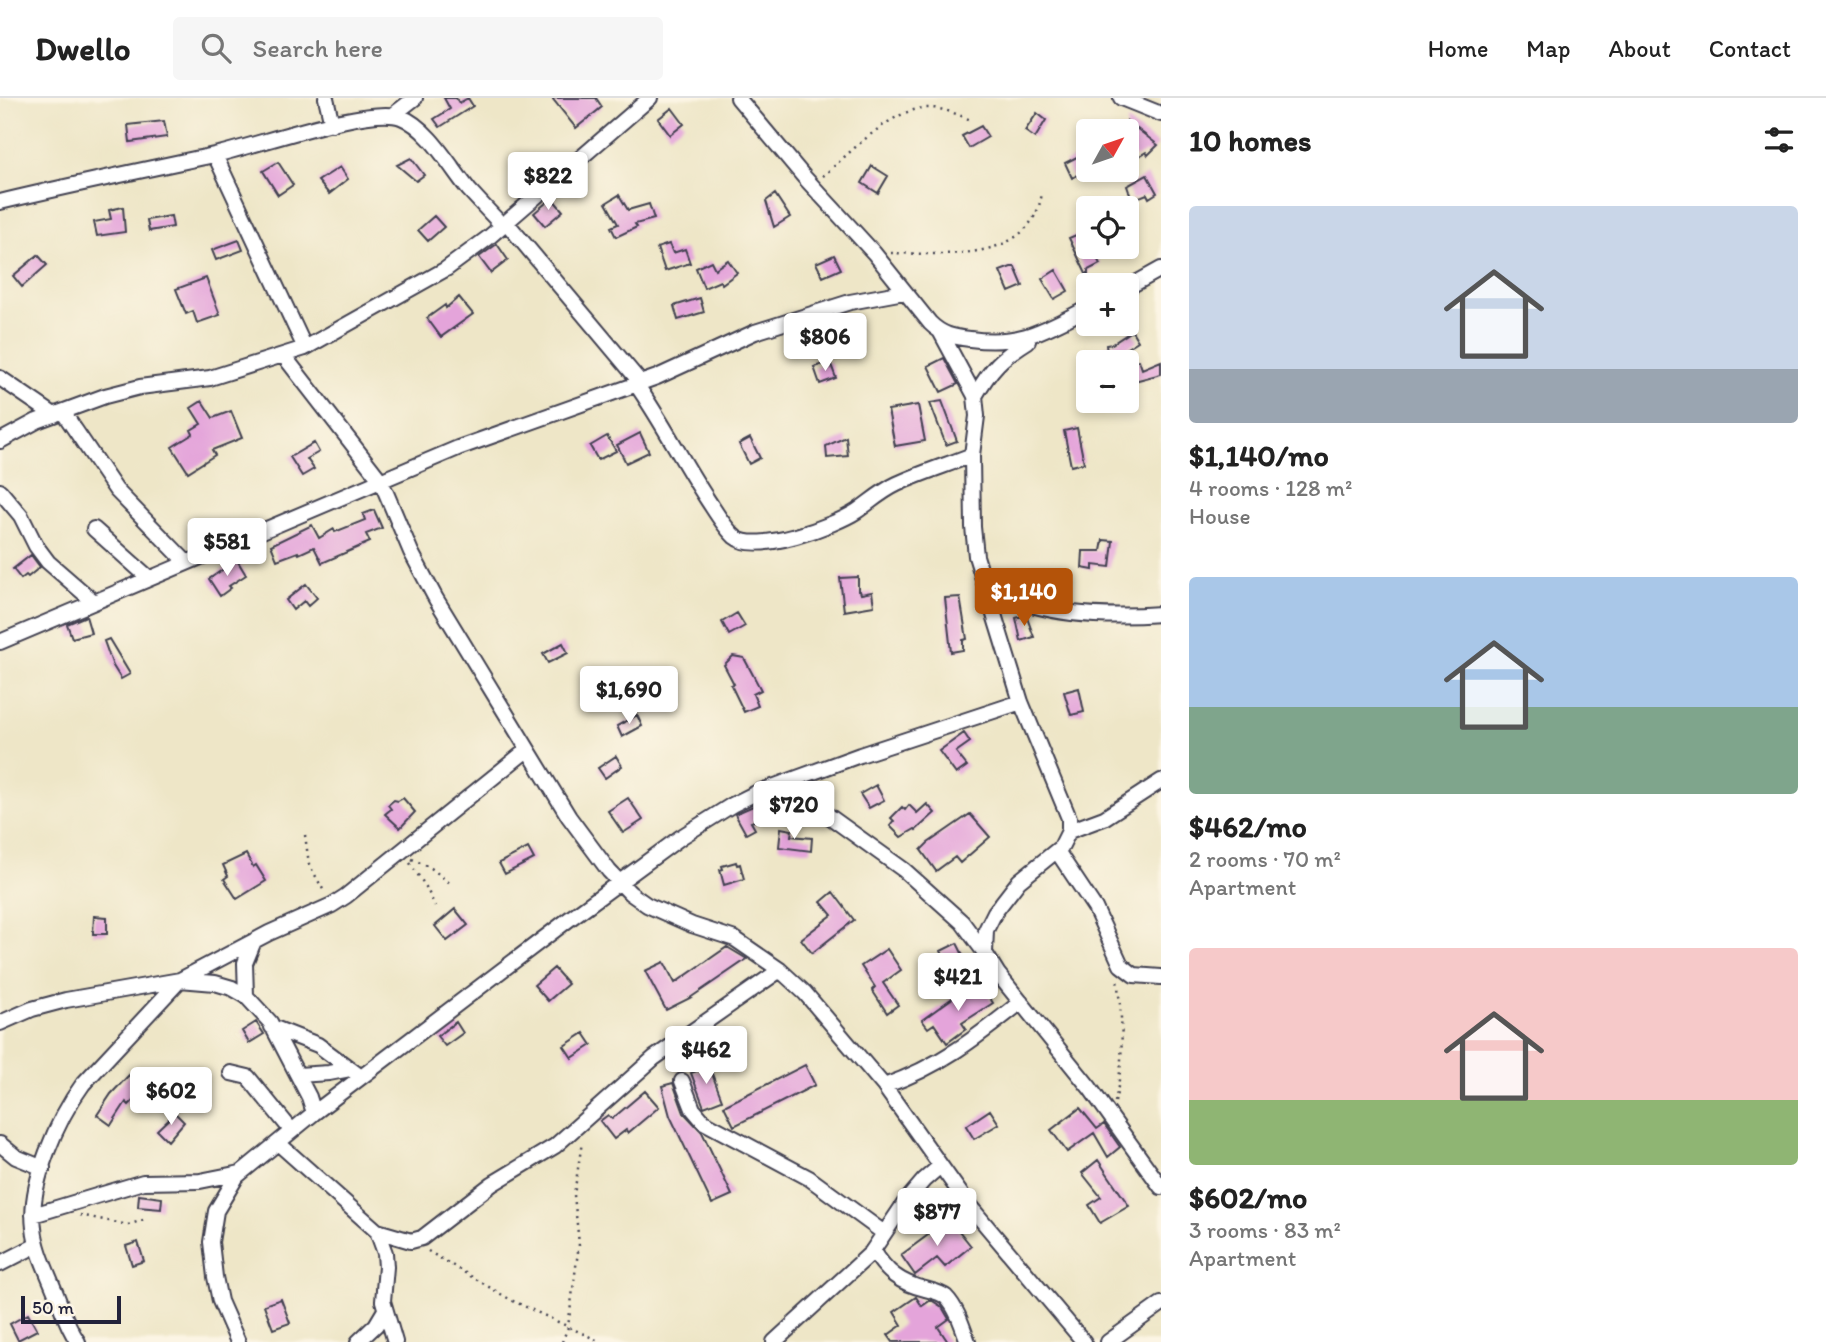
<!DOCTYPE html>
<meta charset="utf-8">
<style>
body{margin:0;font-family:Itim,sans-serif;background:#f6f6f6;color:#222;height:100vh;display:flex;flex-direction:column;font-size:26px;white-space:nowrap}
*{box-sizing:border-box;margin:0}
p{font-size:23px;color:#767676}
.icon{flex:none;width:38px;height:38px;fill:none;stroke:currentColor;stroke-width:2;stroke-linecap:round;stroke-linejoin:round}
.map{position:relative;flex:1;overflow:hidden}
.drawer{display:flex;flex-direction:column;background:#fff;width:665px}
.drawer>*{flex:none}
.needle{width:46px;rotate:50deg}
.controls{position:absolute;left:1076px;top:21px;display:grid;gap:14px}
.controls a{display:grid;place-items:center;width:63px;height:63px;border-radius:7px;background:#fff;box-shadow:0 4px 10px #0003;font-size:35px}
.scale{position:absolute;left:21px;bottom:18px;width:100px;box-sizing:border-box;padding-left:7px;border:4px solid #22223b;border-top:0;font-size:19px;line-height:24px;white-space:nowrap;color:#22223b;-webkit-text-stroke:5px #fcf5e5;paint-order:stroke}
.price{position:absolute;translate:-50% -60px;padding:0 16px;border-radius:7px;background:#fff;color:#222;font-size:23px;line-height:46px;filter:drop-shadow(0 2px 4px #0008)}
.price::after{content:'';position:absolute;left:50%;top:42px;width:21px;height:16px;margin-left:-10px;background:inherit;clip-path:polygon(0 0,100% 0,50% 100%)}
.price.active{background:#b45309;color:#fff}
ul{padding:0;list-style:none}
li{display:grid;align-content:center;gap:14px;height:371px;padding:0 28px}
li span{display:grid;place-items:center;height:217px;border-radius:7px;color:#555}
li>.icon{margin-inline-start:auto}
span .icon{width:126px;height:126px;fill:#fffc;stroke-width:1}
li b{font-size:30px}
h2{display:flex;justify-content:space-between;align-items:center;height:84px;padding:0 28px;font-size:30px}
header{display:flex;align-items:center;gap:42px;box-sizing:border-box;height:98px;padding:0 35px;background:#fff;border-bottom:2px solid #e0e0e0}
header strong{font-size:33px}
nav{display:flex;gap:38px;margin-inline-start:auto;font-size:24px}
.search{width:490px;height:63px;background:#f6f6f6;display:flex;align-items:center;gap:18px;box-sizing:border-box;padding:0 24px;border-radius:7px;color:#767676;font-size:26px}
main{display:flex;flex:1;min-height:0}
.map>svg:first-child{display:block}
</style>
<header>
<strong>Dwello</strong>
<div class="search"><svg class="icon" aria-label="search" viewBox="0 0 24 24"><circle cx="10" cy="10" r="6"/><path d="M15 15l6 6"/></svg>Search here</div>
<nav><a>Home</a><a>Map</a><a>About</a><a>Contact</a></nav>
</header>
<main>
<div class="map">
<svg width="1161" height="1244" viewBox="0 0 1161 1244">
<rect width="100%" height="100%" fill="#fcf5e5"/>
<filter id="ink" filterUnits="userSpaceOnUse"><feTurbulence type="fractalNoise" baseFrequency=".0143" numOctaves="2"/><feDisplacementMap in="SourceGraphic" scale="14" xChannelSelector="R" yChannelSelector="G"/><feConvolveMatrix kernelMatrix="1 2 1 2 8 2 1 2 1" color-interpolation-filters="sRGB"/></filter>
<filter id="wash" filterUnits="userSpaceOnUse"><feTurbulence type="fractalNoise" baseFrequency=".00686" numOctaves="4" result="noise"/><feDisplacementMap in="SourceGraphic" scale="28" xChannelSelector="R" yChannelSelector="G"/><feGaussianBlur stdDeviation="1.57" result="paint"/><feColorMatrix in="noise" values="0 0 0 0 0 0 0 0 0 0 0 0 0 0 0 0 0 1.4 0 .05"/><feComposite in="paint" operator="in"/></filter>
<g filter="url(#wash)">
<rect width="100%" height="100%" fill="#eee6c7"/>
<g id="blocks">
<path fill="#e4a4da" d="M444,0H456L459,5L468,0L473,8L440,29L434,21L450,11Z
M552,0H596L602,9L576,30Z
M672,10L684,26L670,37L658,21Z
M1037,15L1046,22L1035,40L1025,33Z
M164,23L167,39L130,44L128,27Z
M1127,23L1158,47L1148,57L1146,54L1136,60L1127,47Z
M981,28L988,39L969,50L962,38Z
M1083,56L1089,72L1072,80L1065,65Z
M411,60L424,77L416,83L397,67Z
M278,64L293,87L278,97L263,73Z
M872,68L888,78L878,95L862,85Z
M340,69L348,81L329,96L318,83Z
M1147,77L1157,95L1149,100L1147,96L1132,102L1127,88Z
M775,96L790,119L774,129L766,103Z
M619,97L628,112L649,106L654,121L635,126L637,129L616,139L611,129L618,126L606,105Z
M552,100L563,113L545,128L534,115Z
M123,109L125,134L97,138L94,124L111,121L109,112Z
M171,118L173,129L149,133L147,122Z
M434,118L444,129L428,143L418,132Z
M1088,132V156L1094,154L1100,166L1088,172V180L1069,140Z
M239,142L243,152L216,162L212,152Z
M497,146L508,162L491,175L479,159Z
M669,146L673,155L685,151L690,165L665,173L657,150Z
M38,157L47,167L22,189L13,178Z
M834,157L841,171L823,179L816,165Z
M728,162L737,175L722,186L720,183L704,190L696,170L711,163L715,171Z
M1011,169H1015L1023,188L1009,194L1000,173Z
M1056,172L1068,193L1054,201L1042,181Z
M206,180L220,217L197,225L193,213L186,216L176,191Z
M459,199L473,216L441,239L427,220L445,207L446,210Z
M700,200L704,214L678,222L674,208Z
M1132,233L1138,243L1108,262L1106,247L1112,246Z
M944,260L958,286L941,294L928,268Z
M1139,262L1142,271L1161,263V276L1127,285V278L1130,277L1127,265Z
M830,264L836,280L820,286L814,269Z
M202,303L213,320L231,313L242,340L212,352L215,357L188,374L172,349L193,336L191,332L201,326L191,310Z
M942,303L957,343L946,347L930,305Z
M918,307L925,343L895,348L888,312Z
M1077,330L1084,365L1071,368L1064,333Z
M640,335L649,354L626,365L617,347Z
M607,338L616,353L598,362L590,348Z
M846,339L848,358L827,360L826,348Z
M750,340L760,360L749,366L739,346Z
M314,345L319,354L307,361L314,371L302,378L290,359Z
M374,412L382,430L366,436L370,444L322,465L314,449L299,456L298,454L277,462L271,447L312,427L319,440L334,431L335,434L365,422L363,416Z
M1103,442L1113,443L1110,469L1093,467V472L1082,470L1083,453H1101Z
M31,457L40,469L28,479L26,477L21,481L13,471Z
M237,462L246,477L229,488L231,490L220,498L209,481Z
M858,479V493H860L861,496L872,494L874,508L844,513L840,480Z
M306,486L317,500L308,508L304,503L293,512L286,502Z
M960,499L967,541L963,542V552L951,554L945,500Z
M737,515L745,528L729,537L722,524Z
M1026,517L1034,539L1021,543L1016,520Z
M86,518L91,535L72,540L67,526Z
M109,541L130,576L121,581L113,568L104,543Z
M563,545L568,555L548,565L543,556Z
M733,558L744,560L761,592L753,596L758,608L744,614L731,587L734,586L724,567Z
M1079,590L1084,614L1071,617L1064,594Z
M637,617L642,628L622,639L617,628Z
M964,635L970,644L956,654L967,668L956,676L939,653Z
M616,658L622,668L605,680L598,670Z
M876,687L884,702L869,710L860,696Z
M403,700L415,714L400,730L385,716L391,711L388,707L394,702L398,703Z
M628,700L643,722L623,735L608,713Z
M769,701L774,716L751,724L755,731L746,736L735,716Z
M927,706L935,715L916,732L915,731L901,739L890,728L894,723L891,720L902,709L905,712L909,707L917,715Z
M970,716L990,739L960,765L955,759L936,773L921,752L928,745Z
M781,730L792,732L791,738L812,740L811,753L779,749Z
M528,750L534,761L505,776L499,765Z
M246,756L253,769L256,767L266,783L237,801L224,781L228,778L223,767Z
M736,764L737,767L740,766L744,781L724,787L720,772L723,771L722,768Z
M833,794L854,822L812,855L801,841L832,817L821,804Z
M455,811L468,827L447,843L435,828Z
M94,818L107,819V836H93Z
M957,845L970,871L954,879L941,853Z
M727,849L747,861L690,900L666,912L645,873L664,864L675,885Z
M887,851L901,872L883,885L898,907L887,915L872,892L875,889L861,868Z
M554,870L568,886L548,903L534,887Z
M982,888L993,905L962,925L966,931L947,945L934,926L928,930L922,922L954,899Z
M256,924L264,936L249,945L242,933Z
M456,924L463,935L445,948L437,938Z
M584,935L592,947L572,960L564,948Z
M805,967L815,987L734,1028L724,1008Z
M709,968L722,1002L704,1009L691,975Z
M129,977L144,992L129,1007L126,1004L111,1027L97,1017L111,996Z
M673,985L684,1015L702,1034L732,1097L712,1106L670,1018L662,988Z
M645,993L659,1009L628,1035L626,1032L614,1041L600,1023L608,1017L612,1021Z
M1080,1010L1097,1031L1104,1026L1120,1049L1108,1059L1094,1035L1067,1054L1051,1032Z
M990,1012L999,1026L974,1041L966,1028Z
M175,1015L184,1024L168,1043L157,1032Z
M1098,1062L1129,1108L1100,1125L1089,1107L1101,1099L1082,1075Z
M139,1097L162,1100L161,1111L138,1109Z
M943,1126L955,1128L971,1148L945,1169L937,1160L915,1177L901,1157Z
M138,1144L144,1163L132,1167L126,1148Z
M916,1199L922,1208L931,1202L942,1209L949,1221L938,1229L948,1244H893L888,1237L902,1227L894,1214Z
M281,1201L290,1225L273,1231L264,1207Z
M28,1216L37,1232L18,1242L10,1226Z"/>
</g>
</g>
<g filter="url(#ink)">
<use href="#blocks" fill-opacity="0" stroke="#413f50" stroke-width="2"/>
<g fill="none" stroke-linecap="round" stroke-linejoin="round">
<g stroke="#413f50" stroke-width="18">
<path id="minor" d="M326,0L332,26
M738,0L805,80L874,155L930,225C942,237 953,239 970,241C1021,248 1044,232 1088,210
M1121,0L1161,16
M393,17L415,0
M215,57L305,250
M0,104C71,87 143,72 214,57C253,49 369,7 401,19C428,29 451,70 469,92C480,104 491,116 502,127
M506,124L641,285
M1127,190L1161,171
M941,235L975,298L977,318L972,357L973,429L976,458L1021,604L1069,720V733L1061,749L1019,783L995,814L986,832L985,855L998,876L1090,990L1161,1089
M284,258L381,383L411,454L436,501L569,719L609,773L630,795L647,807L692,827L735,841L780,872L805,895L884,988L968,1106L1084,1244
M0,280L54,317
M636,286C662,323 682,363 707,401C715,413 724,429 735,439C756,457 836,427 857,413C870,404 882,393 897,386C921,375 947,367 972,357
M975,298C991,270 1001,260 1028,243
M63,314L116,392L186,464
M0,343L37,323L105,298L140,289L210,280L305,250L446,171L488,140L650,0
M0,393L21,418L36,448L48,464L93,503
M94,431L149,480
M986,489C1001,495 1017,502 1032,507C1073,519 1119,519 1161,516
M0,544L458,350L657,279L755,234L850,204L904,194
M783,685L904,772L962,824L985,855
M1069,733L1104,720L1161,683
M1057,753L1095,810L1121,867L1134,877L1161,879
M246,898L245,865L254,843
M0,925L32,911L66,902L180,882L215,885L232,890L246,898L270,924L309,999L314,1015
M272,929L318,947L361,979
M231,975L248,979L292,1033
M298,977L329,975L350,971
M682,983L693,1011L704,1024L809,1080L884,1135
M884,988C939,969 976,940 1021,904
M278,1045L377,1133L385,1155L386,1169L383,1203L395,1244
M0,1046L16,1059L43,1070
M33,1117L143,1084L200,1083L240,1075
M377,1133L411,1143L422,1140L492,1086L555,1048L654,960L780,872
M873,1152C886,1174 900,1185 925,1191C932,1193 940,1194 946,1199C957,1210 963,1230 968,1244
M0,1166L37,1147
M78,1244C66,1227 62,1210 54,1191C46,1171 36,1151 34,1130C28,1086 58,1020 83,986L180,882L269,835L332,807L346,798L527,652
M238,1244L220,1203L215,1179L211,1144L216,1113L237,1078L314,1015L568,822L681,739L732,707L756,695L860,657L1021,604
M358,1244L376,1227L385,1212
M774,1244L871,1155L906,1103L924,1082L939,1069
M1108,1244L1161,1206"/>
</g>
<path stroke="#413f50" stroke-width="2.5" stroke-dasharray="2 5" stroke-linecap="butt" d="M823,78C849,56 891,11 926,10C942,9 959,17 973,23
M891,155C945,156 1031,166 1042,95
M305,737L309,766L325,795
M412,761L431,770L451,786
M410,765L426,789L435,808
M1115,1004C1124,964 1123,922 1117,882
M80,1117L128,1127L146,1121
M428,1153L511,1202L601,1244
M562,1244L568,1229L579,1146L574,1097L582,1044"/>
<use href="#minor" stroke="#fff" stroke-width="14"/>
</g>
</g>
</svg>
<div class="controls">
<a><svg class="needle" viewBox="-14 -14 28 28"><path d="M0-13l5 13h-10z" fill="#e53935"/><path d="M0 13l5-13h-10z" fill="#767676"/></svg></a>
<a><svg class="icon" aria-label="locate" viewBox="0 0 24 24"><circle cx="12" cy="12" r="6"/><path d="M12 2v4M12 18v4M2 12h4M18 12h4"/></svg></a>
<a>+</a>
<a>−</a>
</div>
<div class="scale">50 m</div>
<b class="price" style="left:548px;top:114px">$822</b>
<b class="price" style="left:825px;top:275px">$806</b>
<b class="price" style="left:227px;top:480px">$581</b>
<b class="price active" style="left:1024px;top:530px">$1,140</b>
<b class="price" style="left:629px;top:628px">$1,690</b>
<b class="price" style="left:794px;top:743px">$720</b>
<b class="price" style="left:958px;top:915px">$421</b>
<b class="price" style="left:706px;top:988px">$462</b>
<b class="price" style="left:171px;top:1029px">$602</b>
<b class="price" style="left:937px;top:1150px">$877</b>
</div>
<section class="drawer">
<h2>10 homes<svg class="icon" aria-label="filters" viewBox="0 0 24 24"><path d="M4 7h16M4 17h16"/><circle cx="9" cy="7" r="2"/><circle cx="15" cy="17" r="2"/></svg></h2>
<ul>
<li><span style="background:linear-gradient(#c9d6e8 75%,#9aa5b1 0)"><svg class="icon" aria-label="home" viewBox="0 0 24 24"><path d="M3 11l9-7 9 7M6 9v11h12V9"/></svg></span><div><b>$1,140/mo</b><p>4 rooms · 128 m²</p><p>House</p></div></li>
<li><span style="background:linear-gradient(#a9c7e8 60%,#7fa58c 0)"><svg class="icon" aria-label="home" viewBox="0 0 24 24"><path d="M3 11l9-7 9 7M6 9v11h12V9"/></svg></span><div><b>$462/mo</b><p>2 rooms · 70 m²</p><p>Apartment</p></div></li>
<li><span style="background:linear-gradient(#f6c9c9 70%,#8fb573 0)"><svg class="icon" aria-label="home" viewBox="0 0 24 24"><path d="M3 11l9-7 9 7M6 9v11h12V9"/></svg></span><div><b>$602/mo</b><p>3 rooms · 83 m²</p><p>Apartment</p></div></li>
</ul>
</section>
</main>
